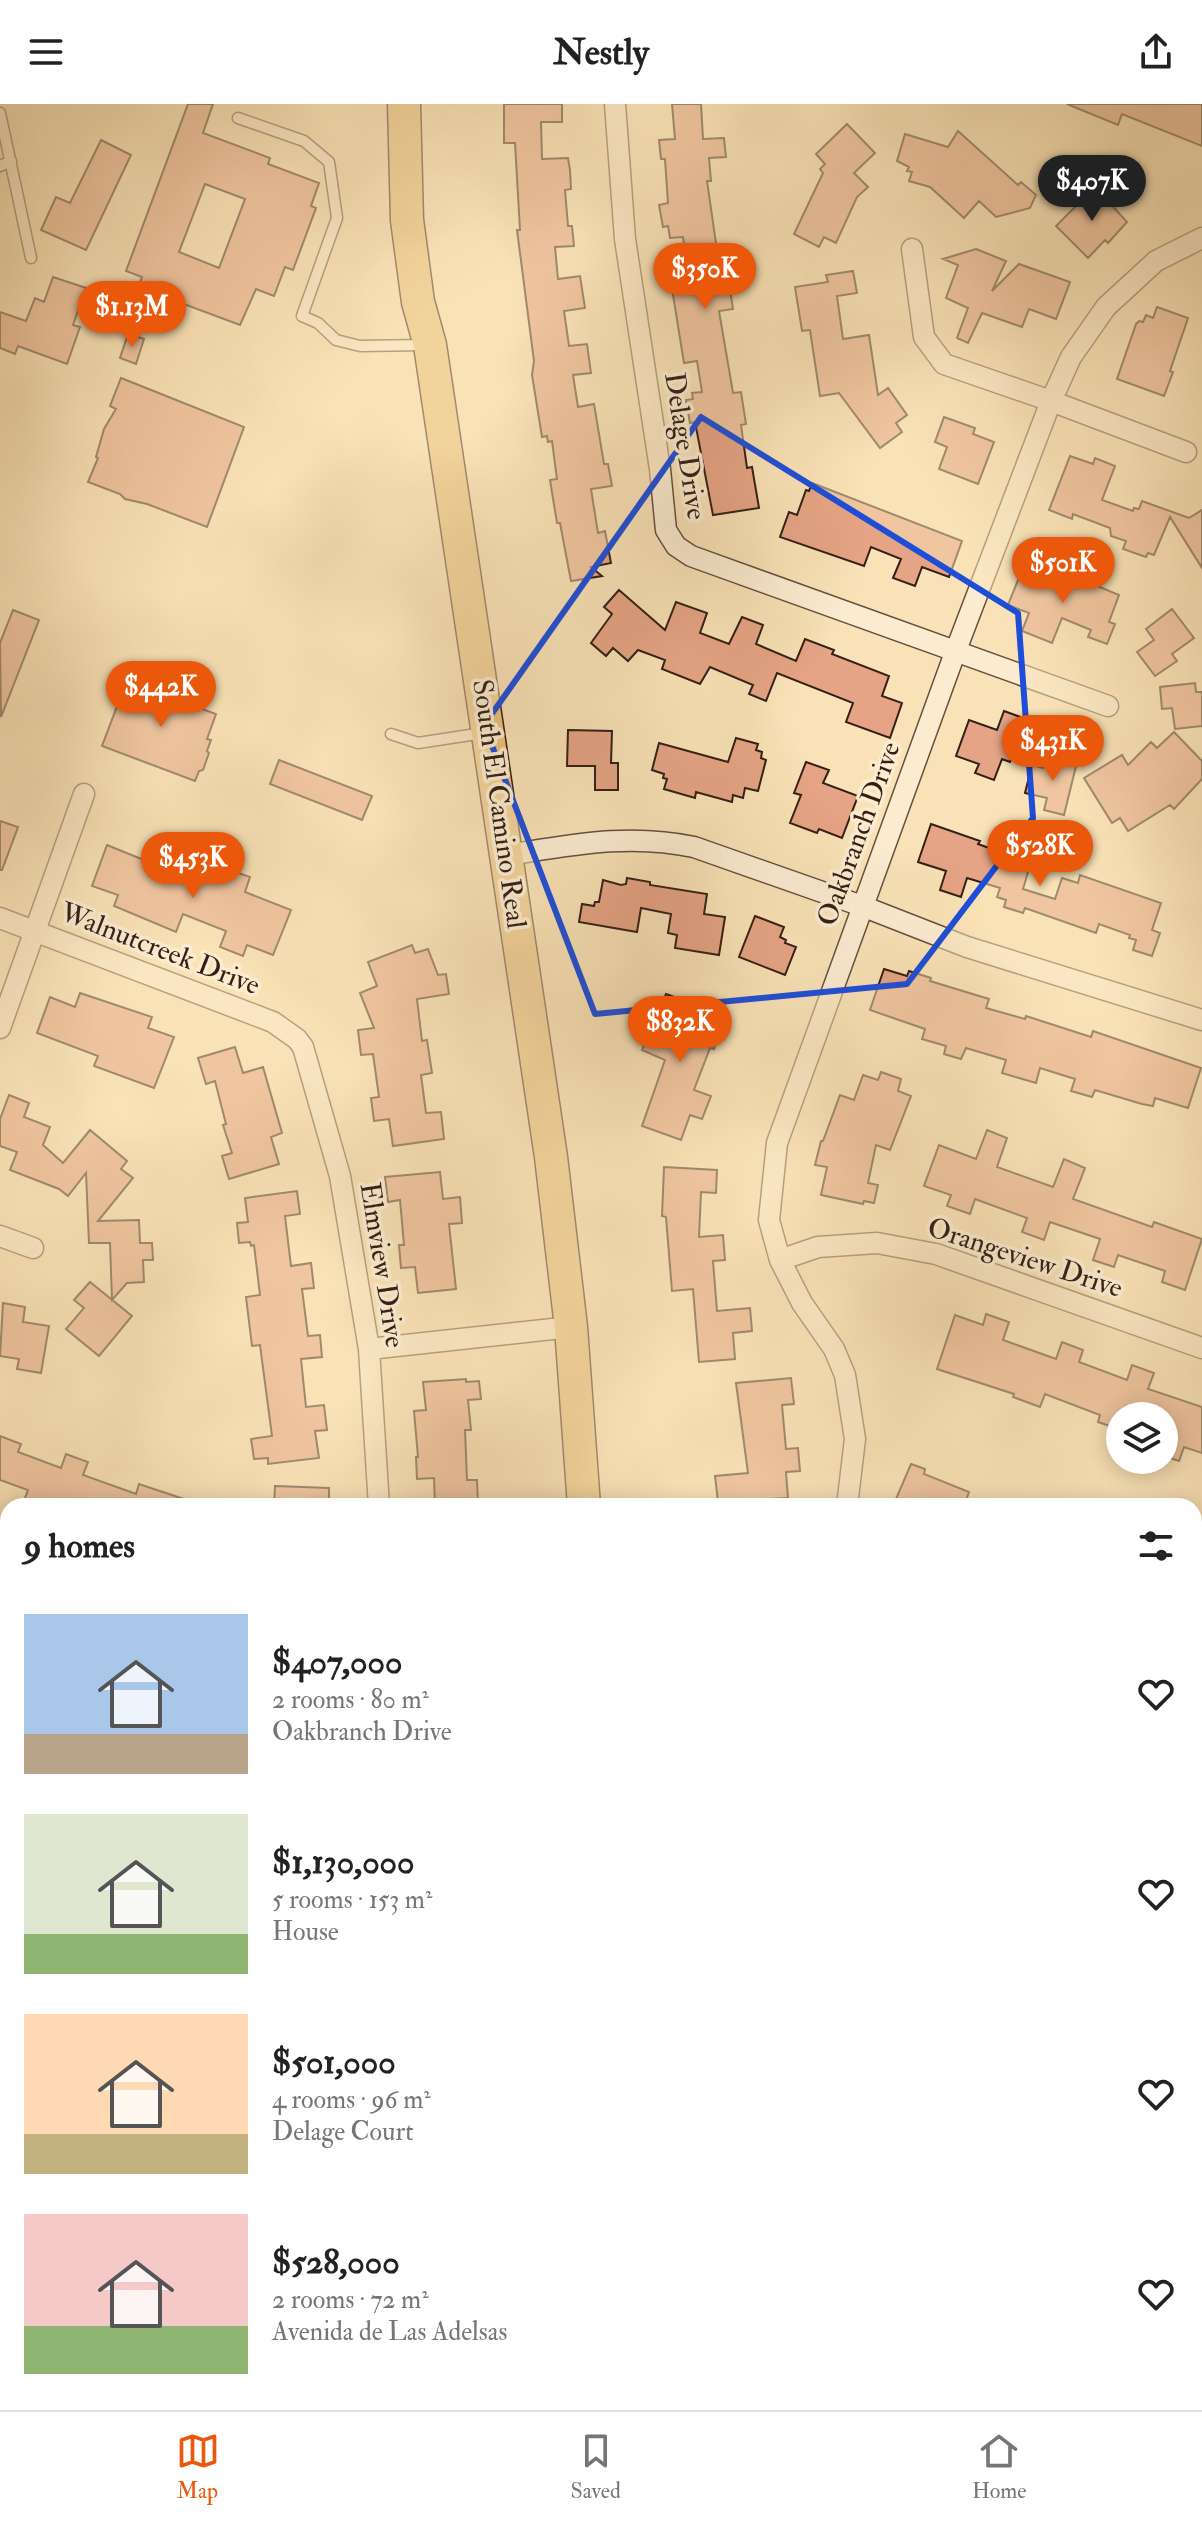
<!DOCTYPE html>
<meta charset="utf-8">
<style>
body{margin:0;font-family:"IM FELL Double Pica",serif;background:#f6f6f6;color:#222;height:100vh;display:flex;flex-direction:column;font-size:30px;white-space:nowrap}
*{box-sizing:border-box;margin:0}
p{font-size:26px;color:#767676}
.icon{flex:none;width:44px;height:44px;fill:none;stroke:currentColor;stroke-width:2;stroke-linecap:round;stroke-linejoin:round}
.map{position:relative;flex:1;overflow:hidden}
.sheet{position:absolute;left:0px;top:1394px;width:1202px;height:912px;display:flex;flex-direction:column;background:#fff;border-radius:24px 24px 0 0;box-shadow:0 4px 20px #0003}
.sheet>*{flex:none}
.tools{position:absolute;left:1106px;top:1298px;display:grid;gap:16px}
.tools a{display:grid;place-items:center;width:72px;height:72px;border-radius:50%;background:#fff;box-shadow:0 4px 20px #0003;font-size:40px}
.price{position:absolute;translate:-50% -68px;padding:0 18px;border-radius:28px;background:#ea580c;color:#fff;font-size:26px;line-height:52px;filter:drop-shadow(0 2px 4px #0008)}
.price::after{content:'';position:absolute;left:50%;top:48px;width:24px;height:18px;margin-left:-12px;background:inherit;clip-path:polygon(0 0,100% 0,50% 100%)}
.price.current{background:#222;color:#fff}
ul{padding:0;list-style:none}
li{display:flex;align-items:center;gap:24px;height:200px;padding:0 24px}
li span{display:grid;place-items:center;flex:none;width:224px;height:160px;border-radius:0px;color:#555}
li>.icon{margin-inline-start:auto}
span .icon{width:96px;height:96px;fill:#fffc;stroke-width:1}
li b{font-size:34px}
h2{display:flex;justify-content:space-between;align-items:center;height:96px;padding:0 24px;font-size:34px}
header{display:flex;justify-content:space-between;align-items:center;height:104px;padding:0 24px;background:#fff;font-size:36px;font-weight:800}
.tab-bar{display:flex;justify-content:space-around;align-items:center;height:112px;border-top:2px solid #e0e0e0;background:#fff;font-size:22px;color:#767676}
.tab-bar a{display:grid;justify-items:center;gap:4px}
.tab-bar .current{color:#ea580c}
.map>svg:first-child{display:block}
</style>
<header><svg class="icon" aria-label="menu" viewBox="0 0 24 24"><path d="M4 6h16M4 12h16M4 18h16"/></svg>Nestly<svg class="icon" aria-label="share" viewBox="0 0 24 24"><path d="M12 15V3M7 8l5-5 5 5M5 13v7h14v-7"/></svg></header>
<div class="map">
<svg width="1202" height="2306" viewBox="0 0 1202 2306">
<rect width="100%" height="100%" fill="#f9e2b7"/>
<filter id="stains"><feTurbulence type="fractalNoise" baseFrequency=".0025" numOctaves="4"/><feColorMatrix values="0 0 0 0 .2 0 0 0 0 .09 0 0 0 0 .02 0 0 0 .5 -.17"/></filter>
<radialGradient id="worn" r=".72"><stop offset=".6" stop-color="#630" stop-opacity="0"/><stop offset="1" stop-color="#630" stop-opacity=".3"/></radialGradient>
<path fill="#c3c28a" stroke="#7c7050" stroke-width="2" d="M385,2298H885L883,2306H384Z"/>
<path fill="#e5a485" stroke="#341f17" stroke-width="2" fill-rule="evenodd" d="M188,0H213L203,29L270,54L268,60L319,79L311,102L316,104L293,166L285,163L274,192L256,185L240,221L138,183L142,173L126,167ZM205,80L245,95L219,164L179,148Z
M504,0H562V18H541L542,55L568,54L570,66L571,85L565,86L568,122H572L574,142L555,143L558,175L580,172L585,204L564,207L569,242L587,240L591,269L573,271L578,303L594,300L604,360H608L612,382L591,385L598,429L605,427L611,459L591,463L602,472L571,477L560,419H557L550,376L557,375L552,337L548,338L547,332L542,333L532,271L534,257L517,126H520L515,39H504Z
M672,0H701L703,35L724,34L726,53L709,54L711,77H707L719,160L726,159L733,205L719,207L733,289L741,288L746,320L741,321L747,364L752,363L759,404L713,411L695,318L690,319L686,296L693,295L692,289L702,288L697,257L684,259L668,160L686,156L683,133L670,134L668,122L663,123L659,101L668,99L665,55H661L659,36L675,35Z
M1067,0H1202V42L1122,10L1118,21Z
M847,20L875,49L854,69L868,83L857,93L836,139L824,133L819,143L794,130L823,69L820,65L825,60L816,50Z
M958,27L1018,81L1021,78L1036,91L1030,104L996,113L979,97L964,114L930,83L909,77L912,68L907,67L909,63L897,57L905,30L948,43Z
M101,36L131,51L86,146L41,126L56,93L70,99Z
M1095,83L1127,118L1108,139L1105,136L1088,154L1056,122Z
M976,145L1006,157L992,187L1019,160L1070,178L1056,215L1029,205L1022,223L982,209L968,239L957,234L968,204L946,194L958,161L943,155Z
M853,167L857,189L837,192L843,235L869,231L878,291L888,284L907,311L896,319L902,328L880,344L839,289L820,292L810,226L802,227L795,183L828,178L826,171Z
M53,173L86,184L73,221L80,223L67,260L18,242L15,250L0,244V208L26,217L35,194L44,198Z
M1157,203L1188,214L1170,267L1173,268L1164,292L1117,275L1136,220L1139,217L1143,218L1146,211L1153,214Z
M128,230L144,235L136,260L120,254Z
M121,274L244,323L207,423L147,400L125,395L120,390L88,378L98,354L96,353L104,325L116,305L110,302Z
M944,313L975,324L973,330L994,338L978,380L939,365L947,343L935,338Z
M1070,352L1093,360L1095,354L1115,362L1102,396L1133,407L1134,404L1139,405L1142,397L1189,414L1202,406V464L1170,413L1154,451L1148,449L1146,453L1123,445L1126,437L1111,432L1110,424L1073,410L1072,415L1049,406Z
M812,379L962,437L949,473L922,463L915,482L893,474L901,455L871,443L864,462L780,433L789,408L797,411L806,386L809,387Z
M1050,462L1119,491L1109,518L1115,520L1107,540L1088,533L1091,526L1062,514L1052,539L1022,527L1029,509L1008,501L1022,466L1045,474Z
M619,486L665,526L676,498L707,509L700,529L729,540L742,513L763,521L756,540L796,557L805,535L834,546L832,550L889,572L882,592L902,599L890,634L846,618L853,599L777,569L766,597L749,590L753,581L710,563L700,580L662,565L665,556L638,546L628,557L613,544L606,552L591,539L612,510L604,503Z
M1172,505L1194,534L1172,550L1177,557L1155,572L1137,548L1154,536L1146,525Z
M13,506L39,516L1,613L0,539Z
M127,576L171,591L175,582L198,591L194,602L216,610L207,635L211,636L207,647L209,649L203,666L199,667L195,677L102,642Z
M1195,579L1196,588H1202V622L1175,625L1172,604L1162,605L1160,583Z
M1004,607L1026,615L1010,658L1002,655L994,676L975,669L979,660L956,652L969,616L997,626Z
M568,626L612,627L611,659H618V686H595V662H567Z
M1174,628L1202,657V675L1174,705L1170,701L1128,727L1120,714L1112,719L1084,674L1122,651L1128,661L1151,638L1157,644Z
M736,634L758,640L756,646L762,648L761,654L766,656L758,687L745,684L743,694L733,691L732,698L696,688L695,694L664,685L667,675L663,674L664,670L652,666L659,639L728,658Z
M1046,651L1077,658L1064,711L1044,706L1047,694L1025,689L1032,661L1043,664Z
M279,656L372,692L362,716L270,680Z
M806,658L829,666L823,679L858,692L842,734L819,725L817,729L790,719L801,691L794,689Z
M0,717L18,723L2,766H0Z
M931,720L980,737L978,740L1008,751L1012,737L1027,742L1023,756L1031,758L1023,785L1055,795L1062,774L1078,779L1080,771L1161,799L1152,826L1160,829L1152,852L1133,846L1136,836L1129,834L1130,831L1099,820L1096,829L1025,804L1023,809L1004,803L1006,796L997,793L1000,784L967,774L961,793L940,786L946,767L918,758Z
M107,741L200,779L208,758L250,773L245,788L291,806L273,851L247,841L243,852L220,843L226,827L183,810L176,828L114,802L118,791L92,782Z
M627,774L650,778V781L707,790L704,810L725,813L719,851L675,844L677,831L668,829L671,810L641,804L637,828L579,818L582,800L594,802L595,798H599L603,776L621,781L626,780Z
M755,812L784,823L780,833L786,836L785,839L796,843L785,871L739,853Z
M412,841L415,849L428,845L438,871L446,870L449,890L417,895L422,937L427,936L432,969L421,971L426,1009L441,1008L444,1035L393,1042L389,1015L374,1017L371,994L379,993L373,950L361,951L358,926L374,924L360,889L377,882L368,858Z
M884,865L907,872L909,867L931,874L930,877L989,895L986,904L1025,915L1026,912L1091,933L1093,927L1201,964L1188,1004L1155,994L1153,1002L1142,1000L1095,986L1092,993L1071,987L1075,975L1040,964L1036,979L1002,969L1006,956L966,944L961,955L944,950L946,942L922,935L925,925L870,906Z
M80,889L152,913L148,924L174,933L154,984L94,962L98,952L37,929L50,893L75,903Z
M666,890L724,911L714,945L710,944L694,986L711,992L702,1015L690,1011L681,1036L642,1022L665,956L642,946Z
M235,943L243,969L263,963L282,1029L271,1033L279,1060L229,1075L222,1052L232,1049L223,1021L226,1020L215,977L206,980L198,954Z
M881,968L901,975L898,987L911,992L890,1046L876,1041L868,1079L878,1081L874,1099L864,1097L863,1100L821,1091L827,1063L815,1061L821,1037H823L840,991L854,996L863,971L878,976Z
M9,991L29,999L24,1013L50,1023L43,1041L63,1059L90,1026L127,1057L121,1065L133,1074L98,1117L139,1116L140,1139H152L153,1156H143L144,1178L127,1179L112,1196L110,1139H89L86,1069L68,1092L59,1085L10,1066L17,1048L0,1042V1015Z
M987,1026L1007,1034L997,1063L1053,1083L1064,1055L1085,1064L1073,1095L1152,1123L1154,1118L1202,1135L1185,1186L1162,1178L1165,1167L1118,1151L1114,1163L1093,1156L1100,1135L1050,1118L1044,1136L1022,1128L1027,1114L975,1095L970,1110L947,1102L951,1091L924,1082L939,1041L976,1055Z
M664,1063L717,1066L716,1089L701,1088L699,1133L723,1131L725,1156L713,1157L717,1207L750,1204L752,1227L733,1229L735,1255L699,1258L693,1185L672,1187L666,1113L662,1112Z
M440,1068L443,1095L460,1093L462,1119L449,1120L456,1185L418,1189L415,1163L401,1164L399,1141H404L400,1096L388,1098L385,1073Z
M297,1087L300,1110L285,1112L291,1162L311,1159L314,1184L302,1185L308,1232L320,1231L322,1253L301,1255L306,1303L324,1301L327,1326L315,1327L319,1354L268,1360V1354L254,1355L251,1335L272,1332L260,1241L252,1242L246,1193L260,1191L254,1141L251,1142L250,1138L239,1139L237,1119L248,1118L245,1094Z
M90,1178L132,1212L99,1252L66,1225L84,1204L74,1196Z
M3,1199L25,1203L23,1218L49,1222L41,1269L17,1265L19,1255L0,1252Z
M986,1210L1009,1218L1003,1236L1056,1255L1062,1238L1083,1246L1079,1258L1127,1276L1132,1261L1154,1269L1148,1285L1202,1303V1349L1184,1343L1179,1357L1164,1352V1312H1117L1113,1323L1098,1318L1100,1311L1045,1290L1040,1303L1013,1293L1014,1290L937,1265L955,1211L983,1221Z
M791,1274L794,1300L782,1301L786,1345L798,1344L800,1367L786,1368L788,1394L718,1398L715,1372L748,1369L736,1279Z
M466,1275V1278L479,1277L481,1295L468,1296L471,1326H465L467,1376H477L478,1400L435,1402L434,1374L417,1375L416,1353H418L414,1307L426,1306L423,1278Z
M0,1332L21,1340L18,1348L61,1364L66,1350L88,1358L83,1371L136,1390L139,1380L196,1399V1402H22L28,1386L0,1376Z
M911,1360L925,1365L924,1370L969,1388L964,1402H893Z
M275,1382L329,1384V1402H274Z"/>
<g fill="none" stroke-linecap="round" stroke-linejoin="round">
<g stroke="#65503f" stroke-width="13">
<path id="lane" d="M0,9L31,154
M238,14L304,37L329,58L337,114L302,212L318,219L336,236L360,242L424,241
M0,62L11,57
M391,630L418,639L483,629"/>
</g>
<g stroke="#65503f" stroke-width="23">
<path id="street" d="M615,0L625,135L660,365L666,426L676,442L691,452L1108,602
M912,145L924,233L944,260L1051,297L1186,348
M508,751C572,741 629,729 694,743L862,802L967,843L1202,916
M0,814L273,918L297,935L303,943L340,1072L369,1245L379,1402
M0,924L84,690
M0,1132L33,1144
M780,1156L818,1143L877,1139L936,1150L1202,1244
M369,1245L571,1223
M847,1402L855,1335L845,1271L834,1245L802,1199L780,1156L769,1116L777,1039L956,546L1051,297L1071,253L1106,203L1156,157L1202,134
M0,1448L8,1451
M0,1771L8,1774
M1194,1930L1202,1931
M1194,2198L1202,2201
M252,2306L255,2298"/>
</g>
<g stroke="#341f17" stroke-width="31">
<path id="secondary" d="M1194,1594L1202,1595"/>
</g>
<g stroke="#341f17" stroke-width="35">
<path id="primary" d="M404,0L407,116L418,198L430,241L551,1053L571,1223L584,1402
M546,2306L547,2298"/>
</g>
<path stroke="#341f17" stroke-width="4" stroke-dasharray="2 4" stroke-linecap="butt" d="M891,2298L893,2306
M824,2306L832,2298"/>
<use href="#lane" stroke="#fbecd0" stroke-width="10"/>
<use href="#street" stroke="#fbecd0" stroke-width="20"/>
<use href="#secondary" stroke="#fbecd0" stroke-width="28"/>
<use href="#primary" stroke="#ecc17c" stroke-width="32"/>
</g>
<path d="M0 0H1202V2306H0ZM701,313L1018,509L1033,714L907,880L595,910L484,621Z" fill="#f9e2b7" fill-opacity=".55" fill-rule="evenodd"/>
<path fill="none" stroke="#1d4ed8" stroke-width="6" stroke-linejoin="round" d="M701,313L1018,509L1033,714L907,880L595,910L484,621Z"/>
<g text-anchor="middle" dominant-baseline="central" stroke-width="7" stroke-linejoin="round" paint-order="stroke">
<g font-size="28" fill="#341f17" stroke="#fbecd0">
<text transform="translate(685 342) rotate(81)">Delage Drive</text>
<text transform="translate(499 700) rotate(82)">South El Camino Real</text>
<text transform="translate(859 730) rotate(-70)">Oakbranch Drive</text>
<text transform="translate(160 845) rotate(21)">Walnutcreek Drive</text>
<text transform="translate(1025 1154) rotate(18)">Orangeview Drive</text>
<text transform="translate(382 1161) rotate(81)">Elmview Drive</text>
</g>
</g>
<rect width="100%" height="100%" filter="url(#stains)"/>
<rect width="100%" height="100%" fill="url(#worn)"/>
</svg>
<div class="tools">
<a><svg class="icon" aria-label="layers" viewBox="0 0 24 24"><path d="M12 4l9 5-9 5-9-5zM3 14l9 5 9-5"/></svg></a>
</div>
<b class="price current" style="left:1092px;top:119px">$407K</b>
<b class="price" style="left:705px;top:207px">$350K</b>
<b class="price" style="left:132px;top:245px">$1.13M</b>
<b class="price" style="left:1063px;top:501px">$501K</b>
<b class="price" style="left:161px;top:625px">$442K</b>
<b class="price" style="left:1053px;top:679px">$431K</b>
<b class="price" style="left:1040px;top:784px">$528K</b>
<b class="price" style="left:193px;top:796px">$453K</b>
<b class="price" style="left:680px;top:960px">$832K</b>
<section class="sheet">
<h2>9 homes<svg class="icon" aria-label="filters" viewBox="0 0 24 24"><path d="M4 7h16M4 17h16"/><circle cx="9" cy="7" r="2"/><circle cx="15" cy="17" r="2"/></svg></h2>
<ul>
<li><span style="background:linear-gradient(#a9c7e8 75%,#b9a48a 0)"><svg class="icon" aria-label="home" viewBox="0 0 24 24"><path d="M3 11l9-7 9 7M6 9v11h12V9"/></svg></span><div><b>$407,000</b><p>2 rooms · 80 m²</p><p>Oakbranch Drive</p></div><svg class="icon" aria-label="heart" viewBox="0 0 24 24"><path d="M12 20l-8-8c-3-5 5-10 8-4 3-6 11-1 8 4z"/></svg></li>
<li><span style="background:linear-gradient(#dfe7d0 75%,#8fb573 0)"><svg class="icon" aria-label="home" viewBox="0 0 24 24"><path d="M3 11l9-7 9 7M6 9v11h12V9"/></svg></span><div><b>$1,130,000</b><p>5 rooms · 153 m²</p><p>House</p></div><svg class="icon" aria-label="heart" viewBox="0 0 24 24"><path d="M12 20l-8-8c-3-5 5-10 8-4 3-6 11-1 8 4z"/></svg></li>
<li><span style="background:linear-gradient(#ffd9b3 75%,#c2b280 0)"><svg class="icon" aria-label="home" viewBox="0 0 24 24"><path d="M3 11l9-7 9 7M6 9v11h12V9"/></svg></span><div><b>$501,000</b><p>4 rooms · 96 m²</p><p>Delage Court</p></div><svg class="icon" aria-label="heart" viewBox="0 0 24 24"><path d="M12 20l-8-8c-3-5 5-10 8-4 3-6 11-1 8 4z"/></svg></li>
<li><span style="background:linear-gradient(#f6c9c9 70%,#8fb573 0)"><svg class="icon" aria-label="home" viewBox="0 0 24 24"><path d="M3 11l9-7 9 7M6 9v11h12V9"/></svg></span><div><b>$528,000</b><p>2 rooms · 72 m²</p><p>Avenida de Las Adelsas</p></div><svg class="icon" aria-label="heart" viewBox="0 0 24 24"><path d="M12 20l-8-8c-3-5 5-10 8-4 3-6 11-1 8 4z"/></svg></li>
</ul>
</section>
</div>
<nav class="tab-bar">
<a class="current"><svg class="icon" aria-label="map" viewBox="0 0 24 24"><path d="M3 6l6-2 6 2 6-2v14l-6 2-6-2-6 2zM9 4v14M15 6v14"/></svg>Map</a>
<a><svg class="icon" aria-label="saved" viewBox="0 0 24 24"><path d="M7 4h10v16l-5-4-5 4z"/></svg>Saved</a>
<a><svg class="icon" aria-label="home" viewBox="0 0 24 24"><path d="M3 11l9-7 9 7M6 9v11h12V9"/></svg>Home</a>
</nav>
